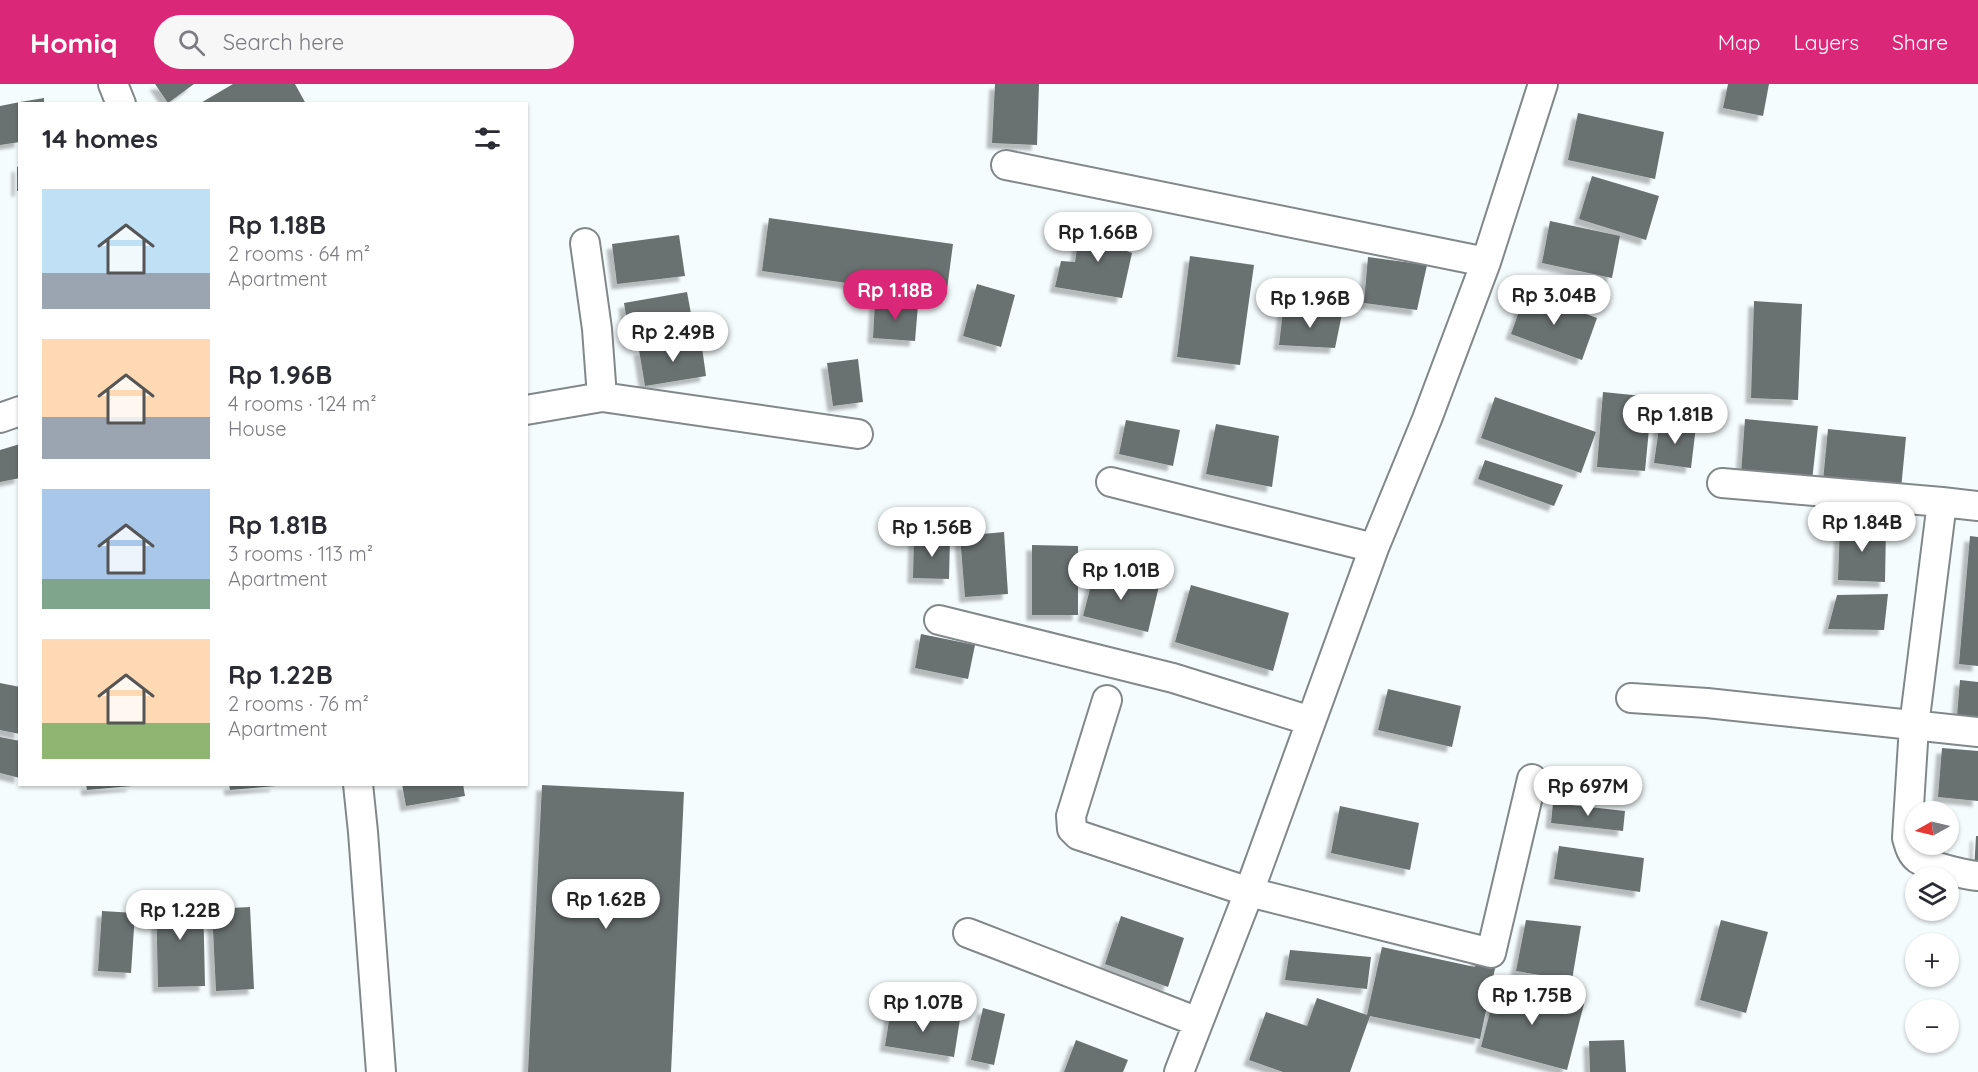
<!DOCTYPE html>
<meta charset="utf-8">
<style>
body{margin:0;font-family:Quicksand,sans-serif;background:#f7f7f7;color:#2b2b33;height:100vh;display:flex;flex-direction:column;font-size:22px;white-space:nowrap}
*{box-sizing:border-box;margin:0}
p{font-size:20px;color:#7c7c81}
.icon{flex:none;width:33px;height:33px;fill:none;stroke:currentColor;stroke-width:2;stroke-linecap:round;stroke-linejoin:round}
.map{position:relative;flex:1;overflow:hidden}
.sheet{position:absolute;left:18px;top:18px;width:510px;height:684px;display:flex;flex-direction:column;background:#fff;border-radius:0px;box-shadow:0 2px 4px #0004}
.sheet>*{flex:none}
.needle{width:39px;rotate:262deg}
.tools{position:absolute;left:1905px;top:717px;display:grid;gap:12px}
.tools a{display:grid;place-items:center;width:54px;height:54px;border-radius:50%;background:#fff;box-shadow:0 2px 4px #0004;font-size:30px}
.price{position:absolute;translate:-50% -51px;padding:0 14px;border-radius:21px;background:#fff;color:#222;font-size:20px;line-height:39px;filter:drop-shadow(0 2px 3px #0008)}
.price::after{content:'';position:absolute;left:50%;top:36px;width:18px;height:14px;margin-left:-9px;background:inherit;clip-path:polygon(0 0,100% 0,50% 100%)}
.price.active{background:#db2777;color:#fff}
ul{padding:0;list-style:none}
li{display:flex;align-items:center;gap:18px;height:150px;padding:0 24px}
li span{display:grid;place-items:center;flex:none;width:168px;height:120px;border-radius:0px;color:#555}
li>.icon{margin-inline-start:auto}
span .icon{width:72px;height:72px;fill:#fffc;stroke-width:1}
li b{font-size:26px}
h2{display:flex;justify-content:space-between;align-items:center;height:72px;padding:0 24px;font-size:26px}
header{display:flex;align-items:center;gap:36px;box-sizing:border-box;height:84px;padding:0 30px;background:#db2777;color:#fff}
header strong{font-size:28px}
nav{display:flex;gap:33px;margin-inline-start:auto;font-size:21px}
.search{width:420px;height:54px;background:#f7f7f7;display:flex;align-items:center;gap:15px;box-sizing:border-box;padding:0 21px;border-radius:33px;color:#7c7c81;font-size:22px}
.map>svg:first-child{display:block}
</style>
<header>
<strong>Homiq</strong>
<div class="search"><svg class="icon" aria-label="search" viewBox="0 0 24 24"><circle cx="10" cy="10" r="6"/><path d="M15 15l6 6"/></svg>Search here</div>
<nav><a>Map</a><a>Layers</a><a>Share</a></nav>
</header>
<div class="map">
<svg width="1978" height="988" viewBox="0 0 1978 988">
<defs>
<filter id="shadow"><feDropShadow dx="-5.5" dy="5.5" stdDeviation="1.5" flood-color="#0004"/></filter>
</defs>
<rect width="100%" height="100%" fill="#f5fcfe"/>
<path fill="#6b7171" filter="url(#shadow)" d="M155,0H194L168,19Z
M233,0H295L306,20H199Z
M995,0H1039L1037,61L992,59Z
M1728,0H1769L1763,32L1723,24Z
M44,14V20H20V18Z
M20,18V58L0,61V22Z
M1578,29L1664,48L1655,95L1568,76Z
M20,82V107H17V83Z
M1592,92L1659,112L1646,156L1579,135Z
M769,134L953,160L946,213L762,187Z
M1109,137L1129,139L1124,166L1132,169L1122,214L1055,203L1061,177L1075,178L1080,146L1106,152Z
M1550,137L1620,152L1612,194L1542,179Z
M679,151L685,192L617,200L612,160Z
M1190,172L1254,181L1240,281L1177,273Z
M1368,173L1427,181L1417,226L1364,219Z
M977,200L1015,211L1001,263L963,252Z
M687,208L694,246L630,257L624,219Z
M1526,208L1597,234L1582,276L1511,250Z
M1754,217L1802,220L1798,316L1751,314Z
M875,218L918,221L915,257L873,254Z
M1283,227L1342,230L1335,264L1279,261Z
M701,256L706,292L645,302L639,266Z
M858,275L863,318L833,322L827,279Z
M1603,308L1652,313L1645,387L1597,383Z
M1495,313L1596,348L1581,389L1481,354Z
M1745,335L1818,342L1812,397L1741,390Z
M1126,336L1180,346L1173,382L1119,370Z
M1660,337L1696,342L1691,384L1654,379Z
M1216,340L1279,352L1272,403L1206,390Z
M1828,345L1906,353L1901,405L1823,397Z
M20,360V394L0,398V366Z
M1485,376L1563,401L1554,422L1478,395Z
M1840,441L1886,442L1885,498L1838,496Z
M1004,448L1008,510L965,513L960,452Z
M1970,452L1978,453V582L1959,580Z
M914,453H950L949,495L913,494Z
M1032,461L1078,462V531H1032Z
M1095,486L1159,502L1148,548L1083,532Z
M1191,501L1289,529L1273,587L1175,558Z
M1888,510L1884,546L1828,545L1837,511Z
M921,550L975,561L968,595L915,584Z
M1960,596L1978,598V633L1957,632Z
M0,599L20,603V650L0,646Z
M1388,605L1461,622L1452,663L1378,646Z
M0,653L20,657V694L0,689Z
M1942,664L1978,667V717L1938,713Z
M86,700H132V702L87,706Z
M229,700H275L276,702L230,706Z
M402,700H463L465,712L406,722Z
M542,701L684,708L671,988H528Z
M1553,719L1625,727L1623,747L1551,739Z
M1340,722L1419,739L1410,786L1331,769Z
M1976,752H1978V787H1974Z
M1559,762L1644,774L1640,808L1554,795Z
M203,811L205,902L158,903L156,812Z
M250,823L254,905L216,907L212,825Z
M102,827L135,829L131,889L98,887Z
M1121,832L1184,854L1168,903L1105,880Z
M1526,836L1581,842L1572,896L1516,887Z
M1721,836L1768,848L1746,929L1700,916Z
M1481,857L1500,861L1480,955L1370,932L1350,988H1283L1249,976L1266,928L1307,942L1317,914L1367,931L1382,863L1475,883Z
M1290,866L1371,873L1367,905L1285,896Z
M1498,897L1584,920L1567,986L1481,963Z
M891,924L960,935L954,973L885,962Z
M983,924L1005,930L994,981L971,976Z
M1076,956L1128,976L1123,988H1064Z
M1624,956L1626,988H1590L1589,957Z"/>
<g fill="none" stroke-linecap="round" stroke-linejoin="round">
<g stroke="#828889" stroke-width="32">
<path id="street" d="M113,0L121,20
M1006,81L1486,178
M585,159L597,245L602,313
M526,326L602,313L858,350
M0,334L20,327
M1111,398L1374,464
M1722,399L1942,418
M1978,422L1942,418L1914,642L1907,754C1909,761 1911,770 1918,775C1928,782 1965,791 1978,792
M939,536L1173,594L1311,637
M1631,614L1707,619L1978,648
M1107,616L1071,732L1072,745L1078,751L1249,808L1491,869L1532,695
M358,700L363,748L381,988
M968,849L1198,938
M1179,988L1249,808L1374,464L1427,335L1486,178L1543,0"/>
</g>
<use href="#street" stroke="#fff" stroke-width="28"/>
</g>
</svg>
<div class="tools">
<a><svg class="needle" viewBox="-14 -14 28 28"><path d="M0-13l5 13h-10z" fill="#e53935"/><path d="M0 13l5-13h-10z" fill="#7c7c81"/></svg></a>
<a><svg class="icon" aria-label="layers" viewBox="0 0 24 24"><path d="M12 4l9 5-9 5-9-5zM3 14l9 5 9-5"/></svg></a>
<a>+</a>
<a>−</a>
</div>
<b class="price" style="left:1098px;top:179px">Rp 1.66B</b>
<b class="price active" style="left:895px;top:237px">Rp 1.18B</b>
<b class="price" style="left:1554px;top:242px">Rp 3.04B</b>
<b class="price" style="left:1310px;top:245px">Rp 1.96B</b>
<b class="price" style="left:673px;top:279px">Rp 2.49B</b>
<b class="price" style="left:1675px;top:361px">Rp 1.81B</b>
<b class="price" style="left:1862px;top:469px">Rp 1.84B</b>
<b class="price" style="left:932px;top:474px">Rp 1.56B</b>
<b class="price" style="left:1121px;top:517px">Rp 1.01B</b>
<b class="price" style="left:1588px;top:733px">Rp 697M</b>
<b class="price" style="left:606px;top:846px">Rp 1.62B</b>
<b class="price" style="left:180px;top:857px">Rp 1.22B</b>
<b class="price" style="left:1532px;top:942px">Rp 1.75B</b>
<b class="price" style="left:923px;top:949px">Rp 1.07B</b>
<section class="sheet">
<h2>14 homes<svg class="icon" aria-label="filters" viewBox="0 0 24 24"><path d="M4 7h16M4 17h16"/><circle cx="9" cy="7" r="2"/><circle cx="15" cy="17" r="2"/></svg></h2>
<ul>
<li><span style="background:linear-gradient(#bfe0f5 70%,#9aa5b1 0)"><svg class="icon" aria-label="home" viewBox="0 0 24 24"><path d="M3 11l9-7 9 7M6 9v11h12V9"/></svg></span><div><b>Rp 1.18B</b><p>2 rooms · 64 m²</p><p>Apartment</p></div></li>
<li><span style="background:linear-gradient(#ffd9b3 65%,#9aa5b1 0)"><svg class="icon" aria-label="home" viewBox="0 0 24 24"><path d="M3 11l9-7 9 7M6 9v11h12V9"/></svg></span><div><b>Rp 1.96B</b><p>4 rooms · 124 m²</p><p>House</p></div></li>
<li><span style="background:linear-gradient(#a9c7e8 75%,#7fa58c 0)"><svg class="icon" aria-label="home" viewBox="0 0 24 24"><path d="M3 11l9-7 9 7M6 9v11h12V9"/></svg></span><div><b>Rp 1.81B</b><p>3 rooms · 113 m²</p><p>Apartment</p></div></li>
<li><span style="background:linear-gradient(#ffd9b3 70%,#8fb573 0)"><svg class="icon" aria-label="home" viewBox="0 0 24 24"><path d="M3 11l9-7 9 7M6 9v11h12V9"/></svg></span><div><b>Rp 1.22B</b><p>2 rooms · 76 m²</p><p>Apartment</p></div></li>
</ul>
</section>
</div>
